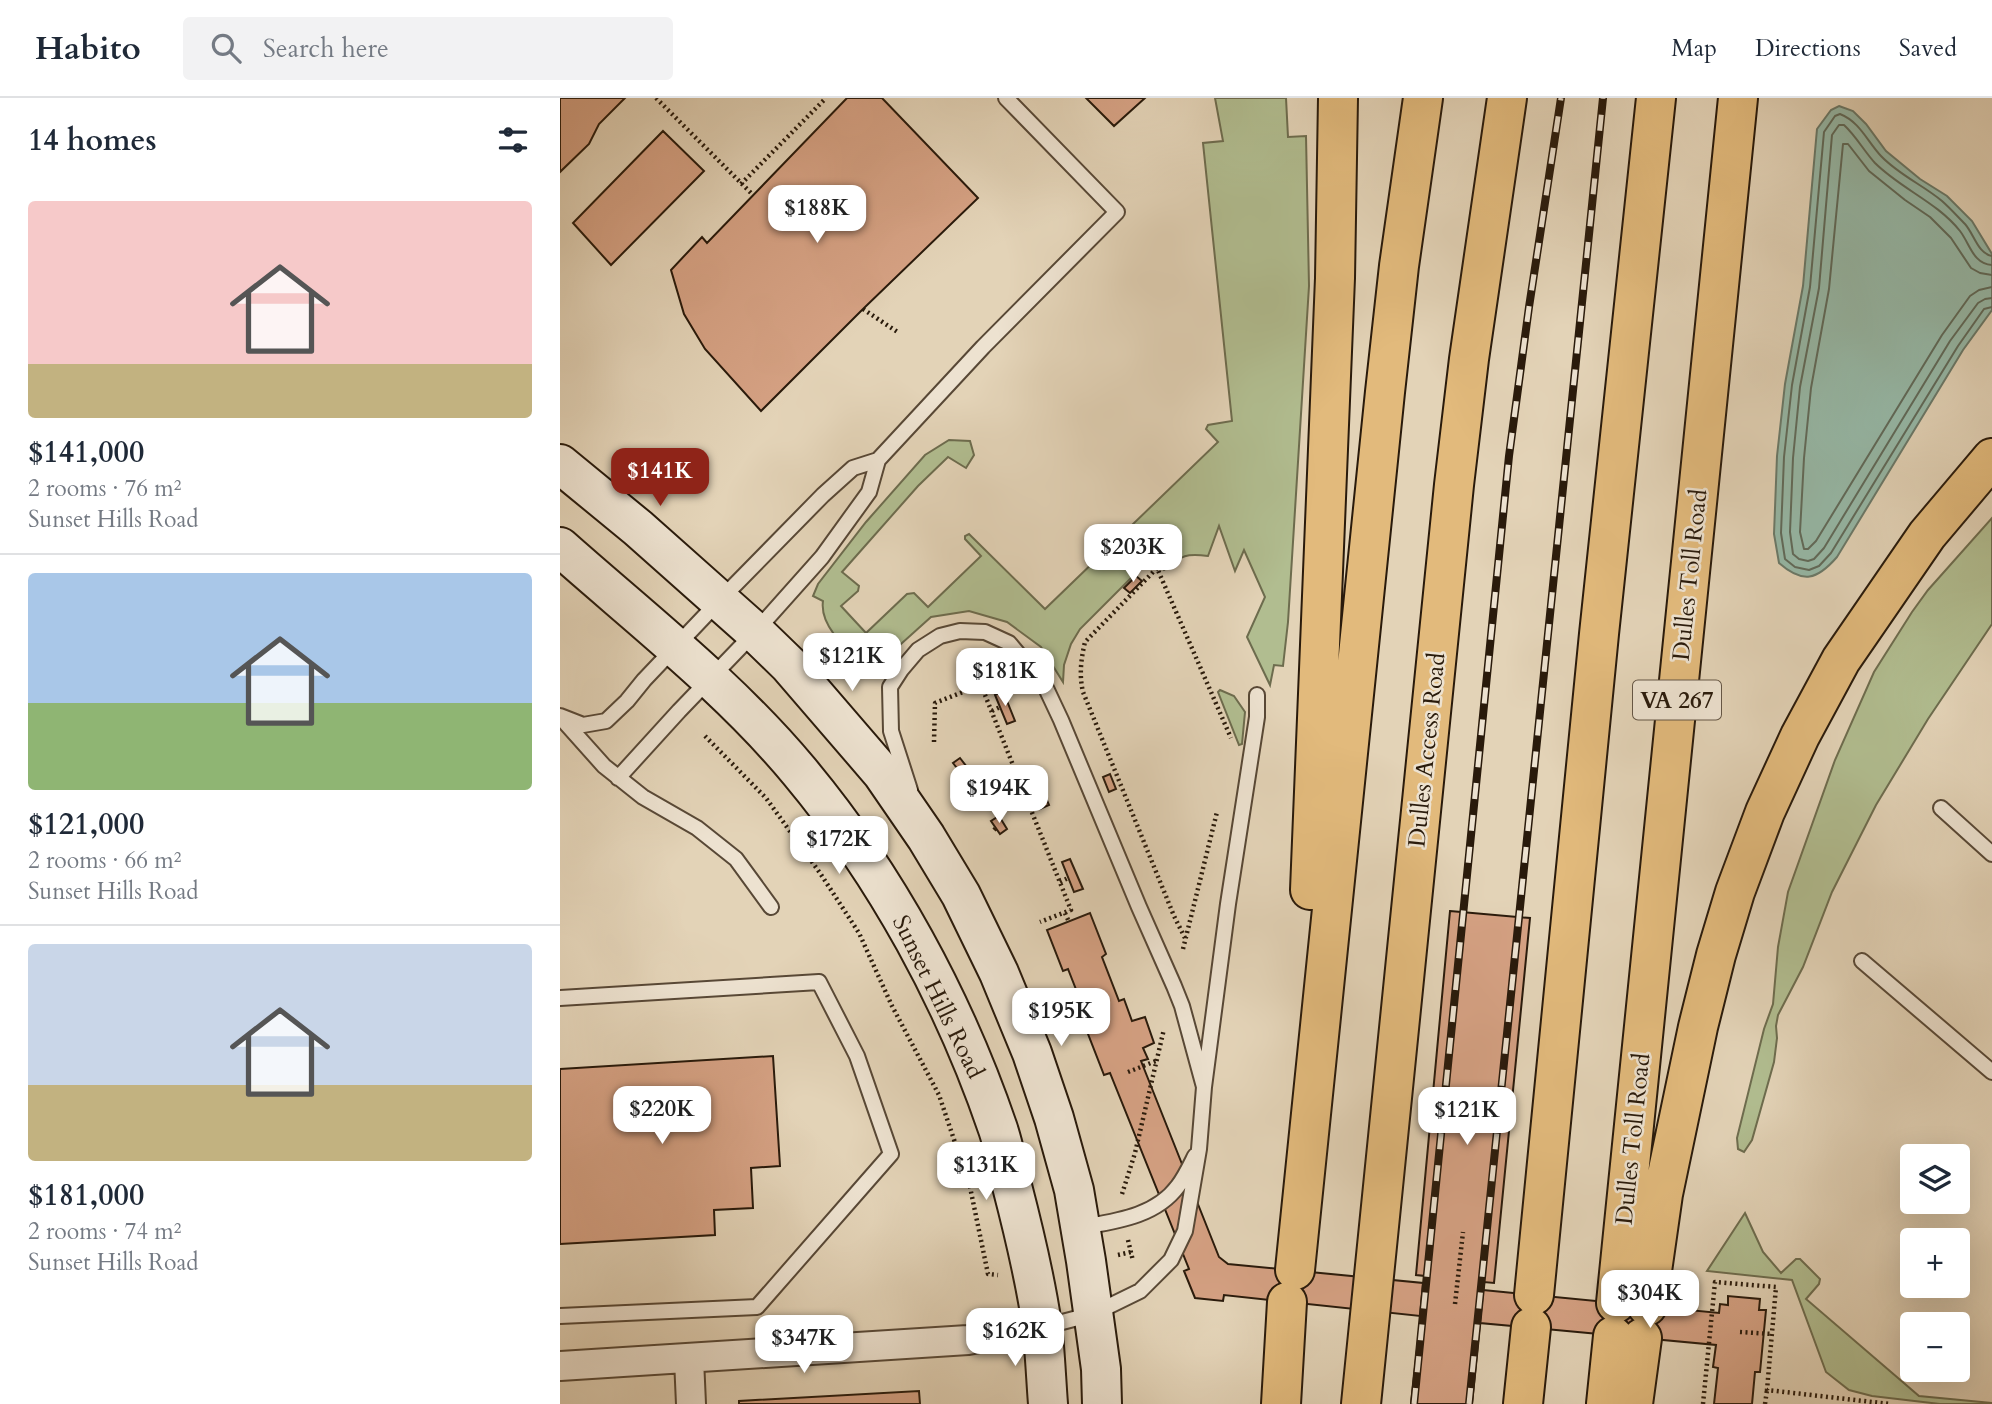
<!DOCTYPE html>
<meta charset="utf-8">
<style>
body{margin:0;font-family:Cardo,serif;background:#f2f2f3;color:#1f2937;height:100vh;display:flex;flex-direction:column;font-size:26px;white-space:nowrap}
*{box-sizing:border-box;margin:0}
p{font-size:23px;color:#747a83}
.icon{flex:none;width:38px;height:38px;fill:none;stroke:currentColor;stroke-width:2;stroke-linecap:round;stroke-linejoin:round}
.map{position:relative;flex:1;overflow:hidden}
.drawer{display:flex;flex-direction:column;background:#fff;width:560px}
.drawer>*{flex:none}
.fabs{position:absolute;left:1340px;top:1046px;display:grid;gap:14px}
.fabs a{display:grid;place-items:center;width:70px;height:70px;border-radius:7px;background:#fff;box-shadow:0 7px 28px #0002;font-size:35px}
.price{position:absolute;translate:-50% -60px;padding:0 16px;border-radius:14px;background:#fff;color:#222;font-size:23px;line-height:46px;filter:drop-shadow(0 2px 4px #0008)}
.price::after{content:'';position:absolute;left:50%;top:42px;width:21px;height:16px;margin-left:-10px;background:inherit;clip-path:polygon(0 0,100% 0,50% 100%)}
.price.selected{background:#8f2418;color:#fff}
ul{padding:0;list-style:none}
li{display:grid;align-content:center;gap:14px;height:371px;padding:0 28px}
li+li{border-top:2px solid #e0e1e3}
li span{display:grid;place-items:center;height:217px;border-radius:7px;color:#555}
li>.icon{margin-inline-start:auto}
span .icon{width:126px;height:126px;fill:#fffc;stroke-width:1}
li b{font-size:30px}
h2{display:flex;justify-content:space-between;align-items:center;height:84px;padding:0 28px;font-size:30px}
header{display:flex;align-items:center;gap:42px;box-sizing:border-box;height:98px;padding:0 35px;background:#fff;border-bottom:2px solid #e0e1e3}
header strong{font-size:33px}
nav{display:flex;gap:38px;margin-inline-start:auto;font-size:24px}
.search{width:490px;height:63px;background:#f2f2f3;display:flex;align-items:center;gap:18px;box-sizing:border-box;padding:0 24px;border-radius:7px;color:#747a83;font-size:26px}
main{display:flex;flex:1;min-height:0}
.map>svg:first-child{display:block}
</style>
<header>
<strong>Habito</strong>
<div class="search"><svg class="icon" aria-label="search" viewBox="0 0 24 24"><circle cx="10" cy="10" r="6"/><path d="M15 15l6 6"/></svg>Search here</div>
<nav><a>Map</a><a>Directions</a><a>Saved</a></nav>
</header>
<main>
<section class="drawer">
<h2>14 homes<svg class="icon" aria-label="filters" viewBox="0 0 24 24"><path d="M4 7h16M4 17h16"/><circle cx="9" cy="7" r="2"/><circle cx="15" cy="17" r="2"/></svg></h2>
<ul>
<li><span style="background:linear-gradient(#f6c9c9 75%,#c2b280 0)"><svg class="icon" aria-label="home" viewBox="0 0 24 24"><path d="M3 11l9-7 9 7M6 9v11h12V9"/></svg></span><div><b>$141,000</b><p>2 rooms · 76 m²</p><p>Sunset Hills Road</p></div></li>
<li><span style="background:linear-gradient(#a9c7e8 60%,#8fb573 0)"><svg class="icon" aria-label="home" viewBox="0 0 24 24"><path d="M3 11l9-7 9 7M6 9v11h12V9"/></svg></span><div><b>$121,000</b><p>2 rooms · 66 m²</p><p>Sunset Hills Road</p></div></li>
<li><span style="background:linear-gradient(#c9d6e8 65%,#c2b280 0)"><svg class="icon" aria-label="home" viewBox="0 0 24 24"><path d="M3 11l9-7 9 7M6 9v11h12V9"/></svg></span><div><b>$181,000</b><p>2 rooms · 74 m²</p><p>Sunset Hills Road</p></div></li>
</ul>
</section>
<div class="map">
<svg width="1432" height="1306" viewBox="0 0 1432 1306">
<rect width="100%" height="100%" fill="#e3d3b7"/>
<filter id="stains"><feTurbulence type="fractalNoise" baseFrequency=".00286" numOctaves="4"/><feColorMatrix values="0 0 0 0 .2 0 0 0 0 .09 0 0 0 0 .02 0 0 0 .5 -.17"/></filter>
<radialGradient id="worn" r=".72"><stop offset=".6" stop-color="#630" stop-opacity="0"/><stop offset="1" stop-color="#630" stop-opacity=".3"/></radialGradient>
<path fill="#b1bd90" stroke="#6d6c4e" stroke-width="2" d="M655,0H726L728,39L746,38L749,188L728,524L723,568L714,567L710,587L687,539L705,499L684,452L675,473L659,428L648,458C624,455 622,458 604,472L592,459L520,531L511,546L504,567L503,584L481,549L447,524L409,513L371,519L311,573C292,555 259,531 263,503L253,498L258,486L306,424L365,357L389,342L410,343L414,357L406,370L388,359L358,388L282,474L299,488L298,493L281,508L306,535L347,496L354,495L368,509L421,458L405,441V438L409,436L485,511L658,344L646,331L648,327L672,323L643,45L663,43Z
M1432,420V526L1368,621L1316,707L1272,794L1243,869L1218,917L1216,928L1217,940L1214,964L1192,1042L1184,1054L1178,1051L1177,1040L1204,931L1213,906L1218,849L1228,794L1275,662L1314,574L1352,514L1368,492Z
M660,592L674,598L685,614L682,646L679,647L658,594Z
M1185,1115L1203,1154L1221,1175L1236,1161H1240L1260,1181L1259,1186L1246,1201L1359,1298L1432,1305V1306H1380L1312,1298L1289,1292L1266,1274L1232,1182L1147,1173Z"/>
<path fill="#96b9a8" stroke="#6a7969" stroke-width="2" d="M1279,8L1293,13L1306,26L1326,53L1360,81L1387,98L1412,123L1432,156V212L1403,252L1277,459C1257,482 1243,486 1219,465L1214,436L1217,358L1225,286L1243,188L1257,31L1271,12Z"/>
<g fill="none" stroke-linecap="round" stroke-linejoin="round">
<path stroke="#606a5a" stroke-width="2" d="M1432,158C1418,156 1414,136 1405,126C1398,119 1390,110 1382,103C1363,87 1339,77 1321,58C1307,43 1300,24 1280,16L1275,18L1264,34L1250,189L1232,287L1224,359L1221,435L1225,461L1235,469L1249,472L1259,468L1271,455L1398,248L1424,211L1432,209
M1432,167C1413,166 1410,146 1400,133C1377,104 1341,91 1315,65C1304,53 1296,38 1284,27H1279L1272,37L1259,190L1240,289L1233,360L1230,434L1233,456L1239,461L1248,463L1254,461L1264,450L1390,243L1418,205L1425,201L1432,200
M1432,177L1420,175L1411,170L1391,140L1370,119L1345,102L1309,73L1288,46H1283L1269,191L1251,290L1244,360L1240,434L1244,451H1248L1256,443L1382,237L1410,198L1419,192L1432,189"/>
</g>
<path fill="#d5a183" stroke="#291a0b" stroke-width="2" d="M0,0H65L39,26L29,46L0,74Z
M287,0H322L418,100L303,211L201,313L145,251L124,216L111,172L142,139L147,145Z
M526,0H585L554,28Z
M103,33L144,73L51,167L13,125Z
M576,478L582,483L570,495L564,490Z
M443,593L455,623L447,626L435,597Z
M400,660L410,673L403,678L393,665Z
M550,676L556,691L549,694L543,679Z
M476,677L489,707L480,711L468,680Z
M439,718L447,731L440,736L431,723Z
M510,761L523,791L514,794L502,764Z
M890,813L970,820L934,1185L924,1184L912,1306H851L865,1178L856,1177Z
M530,815L546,856L542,859L559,903L564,901L572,923L585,919L594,945L583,950L588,961L581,963L659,1159L668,1166L863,1185L860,1218L664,1197L663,1203L635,1200L624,1173L629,1171L550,975L544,977L521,918L526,917L508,871L503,873L487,832Z
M213,958L220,1068L191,1070L193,1110L154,1112L155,1137L0,1146V971Z
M923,1192L1159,1215L1160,1206L1168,1207V1198L1200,1201L1199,1212H1206L1200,1274H1195L1192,1306H1154L1158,1270L1153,1269L1156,1247L920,1225Z
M359,1293L360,1306H179V1303Z"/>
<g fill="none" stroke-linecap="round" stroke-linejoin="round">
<g stroke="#584836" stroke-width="18">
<path id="lane" d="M0,618L23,627L46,623L67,603L84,582L160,502L263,397L293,370L318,362L423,249L557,114L446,0
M1,620L44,668L83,699L137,730L176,761L211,809
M58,680L119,613L195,534L262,459L309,394L318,362
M350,692L331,633L330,589L341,572L358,552L380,538L400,533L425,534L449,545L485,588L501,622L579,809L614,888L622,908L644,989
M1381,710L1432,756
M1302,863L1432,974
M0,900L259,884L297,958L331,1056L197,1209L0,1218
M523,1129C557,1123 596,1118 618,1088C625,1079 630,1068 635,1058
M483,1229L533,1216L580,1193L611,1162L625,1133L639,1051L644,989L668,806L697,619V597"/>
</g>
<g stroke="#584836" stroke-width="32">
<path id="street" d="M129,1261L131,1306
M0,1268L408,1242L482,1229"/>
</g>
<g stroke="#291a0b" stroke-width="42">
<path id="secondary" d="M0,366L78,430L195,534L229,567L322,675L366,739L401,797L439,875L472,955L494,1020L514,1092L526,1163L541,1271L542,1306
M0,449C81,521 169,589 239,673C326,777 394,902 438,1031C444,1049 448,1069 452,1088C464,1134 475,1180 482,1227C485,1253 486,1280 488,1306"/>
</g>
<g stroke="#291a0b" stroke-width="42">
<path id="highway" d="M750,792L775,180L778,0
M735,1172L825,294L839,168L863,0
M974,1197L1039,536L1096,0
M1056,1205L1178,0
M1087,1208L1103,1096L1138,929L1156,857L1175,794L1205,714L1240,638L1281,562L1367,437L1432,360
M721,1306L727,1204
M801,1306L894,387L909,261L947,0
M963,1306L971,1229
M1046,1306L1053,1238
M1073,1306L1082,1240"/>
</g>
<path stroke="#291a0b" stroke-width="4.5" stroke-dasharray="2 3.5" stroke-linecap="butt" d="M96,0L192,96
M181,86L266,0
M303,211L339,235
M432,613L440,609
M145,638L206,700L260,775L299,835L332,908L379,997L410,1089L428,1176L438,1177
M374,644L375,605L421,587L511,812L480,824
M397,674L398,672
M466,698L473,693
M434,732L436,730
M500,784L508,780
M505,815L509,824
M625,840L614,818L523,594C519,577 521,561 525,544L597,470L671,640
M623,851L657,714
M568,974L596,963
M562,1096L575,1055L604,931
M568,1142L573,1163
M558,1157L571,1154
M895,1206L903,1134
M1180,1234L1212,1236
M1143,1306L1155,1184L1216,1189L1207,1292L1330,1306
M1205,1306L1207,1292"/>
<use href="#lane" stroke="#ede2d0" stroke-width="14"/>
<use href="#street" stroke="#ede2d0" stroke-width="28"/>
<use href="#secondary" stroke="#ede2d0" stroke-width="38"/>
<use href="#highway" stroke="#e2ba7c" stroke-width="38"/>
<g stroke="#291a0b" stroke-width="8">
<path id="rail" d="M854,1306L949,358L969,209L1001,0
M909,1306L1043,0"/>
</g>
<use href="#rail" stroke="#ede2d0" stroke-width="5" stroke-dasharray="16" stroke-linecap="butt"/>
</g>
<g text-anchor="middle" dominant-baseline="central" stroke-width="5" stroke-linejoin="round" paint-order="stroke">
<rect fill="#ede2d0" stroke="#645646" stroke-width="2" x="1073" y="582.5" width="88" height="39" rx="5"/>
<g font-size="23" font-weight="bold" fill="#291a0b">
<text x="1117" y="602">VA 267</text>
</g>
<g font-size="24" fill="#291a0b" stroke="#ede2d0">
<text transform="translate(1130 477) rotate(-84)">Dulles Toll Road</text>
<text transform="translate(867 652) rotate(-84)">Dulles Access Road</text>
<text transform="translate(378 899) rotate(64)">Sunset Hills Road</text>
<text transform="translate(1073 1041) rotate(-84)">Dulles Toll Road</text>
</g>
</g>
<rect width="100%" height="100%" filter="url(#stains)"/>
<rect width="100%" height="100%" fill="url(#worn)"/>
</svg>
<div class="fabs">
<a><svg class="icon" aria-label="layers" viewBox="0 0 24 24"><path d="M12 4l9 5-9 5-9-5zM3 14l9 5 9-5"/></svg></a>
<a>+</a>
<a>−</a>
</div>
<b class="price" style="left:257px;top:147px">$188K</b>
<b class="price selected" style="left:100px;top:410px">$141K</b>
<b class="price" style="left:573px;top:486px">$203K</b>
<b class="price" style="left:292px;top:595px">$121K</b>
<b class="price" style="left:445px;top:610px">$181K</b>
<b class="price" style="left:439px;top:727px">$194K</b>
<b class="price" style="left:279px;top:778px">$172K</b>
<b class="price" style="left:501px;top:950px">$195K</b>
<b class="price" style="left:102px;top:1048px">$220K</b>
<b class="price" style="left:907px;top:1049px">$121K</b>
<b class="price" style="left:426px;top:1104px">$131K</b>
<b class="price" style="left:1090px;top:1232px">$304K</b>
<b class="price" style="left:455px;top:1270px">$162K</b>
<b class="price" style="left:244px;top:1277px">$347K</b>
</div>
</main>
